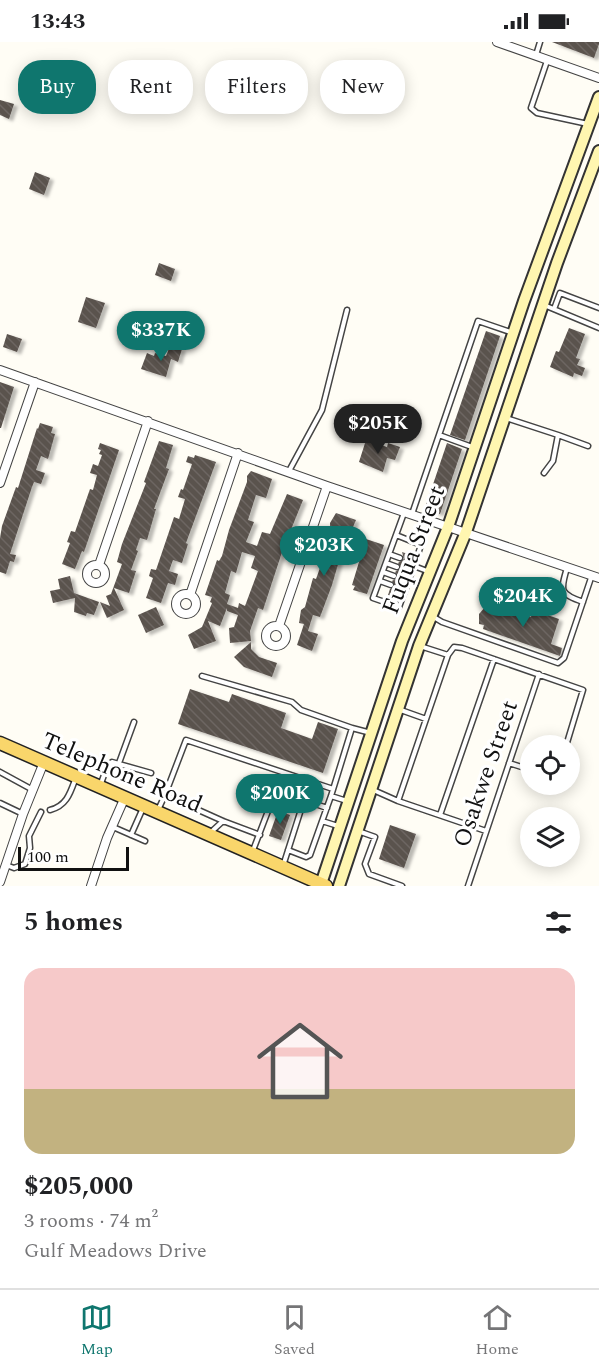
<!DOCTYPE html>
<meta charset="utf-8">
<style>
body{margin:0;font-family:Spectral,serif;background:#f6f6f6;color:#202124;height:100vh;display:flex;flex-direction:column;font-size:22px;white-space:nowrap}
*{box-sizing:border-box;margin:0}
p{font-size:20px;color:#757577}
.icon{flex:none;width:33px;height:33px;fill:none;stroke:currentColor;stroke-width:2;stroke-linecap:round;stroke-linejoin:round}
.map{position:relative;height:844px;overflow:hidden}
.panel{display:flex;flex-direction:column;background:#fff;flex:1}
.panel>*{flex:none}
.banner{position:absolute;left:18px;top:18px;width:564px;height:54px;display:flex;gap:12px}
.tools{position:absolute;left:520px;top:693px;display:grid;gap:12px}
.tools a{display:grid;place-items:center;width:60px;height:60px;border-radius:50%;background:#fff;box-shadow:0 3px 15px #0003;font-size:30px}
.scale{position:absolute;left:18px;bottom:15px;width:111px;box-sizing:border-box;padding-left:6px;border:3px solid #111;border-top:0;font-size:16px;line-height:21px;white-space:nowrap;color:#111;-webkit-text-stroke:4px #fff;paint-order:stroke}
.price{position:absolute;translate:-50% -51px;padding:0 14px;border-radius:21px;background:#0f766e;color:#fff;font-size:20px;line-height:39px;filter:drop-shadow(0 2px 3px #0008)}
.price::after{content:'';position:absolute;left:50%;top:36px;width:18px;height:14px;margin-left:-9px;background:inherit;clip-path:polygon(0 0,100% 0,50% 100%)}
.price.selected{background:#222;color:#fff}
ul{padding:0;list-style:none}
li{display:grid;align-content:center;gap:12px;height:318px;padding:0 24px}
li+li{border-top:2px solid #e0e0e0}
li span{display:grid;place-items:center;height:186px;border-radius:18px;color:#555}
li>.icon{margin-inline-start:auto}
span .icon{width:108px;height:108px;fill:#fffc;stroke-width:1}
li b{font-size:26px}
h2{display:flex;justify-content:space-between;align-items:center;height:72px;padding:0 24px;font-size:26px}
.pill{padding:0 21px;border-radius:24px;background:#fff;box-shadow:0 3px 15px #0003;font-size:21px;line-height:54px}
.pill.selected{background:#0f766e;color:#fff}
.status{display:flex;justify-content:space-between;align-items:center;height:42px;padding:0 30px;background:#fff;direction:ltr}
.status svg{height:16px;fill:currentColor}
.dock{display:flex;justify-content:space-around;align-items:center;height:84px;border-top:2px solid #e0e0e0;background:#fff;font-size:16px;color:#757577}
.dock a{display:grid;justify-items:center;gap:3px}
.dock .selected{color:#0f766e}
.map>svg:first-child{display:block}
</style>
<div class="status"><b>13:43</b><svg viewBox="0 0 49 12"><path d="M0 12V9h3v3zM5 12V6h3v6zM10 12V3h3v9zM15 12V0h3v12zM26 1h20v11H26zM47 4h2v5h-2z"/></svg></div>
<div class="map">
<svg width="599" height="844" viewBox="0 0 599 844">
<defs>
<pattern id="building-back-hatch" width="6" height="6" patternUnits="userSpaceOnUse" patternTransform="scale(1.5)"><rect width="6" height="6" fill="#5a524d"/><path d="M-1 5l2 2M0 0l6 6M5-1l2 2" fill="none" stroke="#6d6662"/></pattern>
<filter id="shadow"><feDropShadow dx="4" dy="2.5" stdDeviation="1.5" flood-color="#0004"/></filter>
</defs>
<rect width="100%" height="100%" fill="#fffdf5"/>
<path fill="url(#building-back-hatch)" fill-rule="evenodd" filter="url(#shadow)" d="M552,0H599V2L594,16Z
M0,58L14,62L9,77L0,73Z
M35,130L50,136L44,153L29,147Z
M159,221L175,227L171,239L155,233Z
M86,255L105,261L96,286L78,280Z
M569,286L585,292L576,316L580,317L577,323L585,326L582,334L574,331L573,335L550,325L556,309L559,310Z
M486,289L500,294L465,398L450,393Z
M7,292L22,297L17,310L3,305Z
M170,304L182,307L178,320L171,317L166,335L141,327L147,311L154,314L155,311L166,314Z
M0,340L14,345L1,386H0Z
M40,381L53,385L51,391L55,392L48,417L41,414L36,428L45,431L41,442L34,440L32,445L10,512L16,513L14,520L10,519L6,532L0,530V496L2,484L16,445L18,446L37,386L38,387Z
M366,398L387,405L388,401L400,405L395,418L387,416L383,430L359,420Z
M159,399L173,403L166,426L169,427L154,467H156L147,498L140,496L136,508L138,509L131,528L136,529L129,551L114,546L124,568L107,576L100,560L110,564L106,554L111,552L122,522L117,520L122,502L146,441L144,440Z
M100,401L119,408L84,510L82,509L75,527L62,522L70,501L67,500L71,489L75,490L90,447L93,448L97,433L90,431L93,422L98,424L102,413L99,412L101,408L98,407Z
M447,401L462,407L440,472L425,466Z
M195,413L216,420L186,501L188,502L182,521L173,518L169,529L178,532L175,543L168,541L161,561L146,556L153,536L149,534L151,527L156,528L174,475L179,477L185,457L178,455L181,447L183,448L192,422L186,420L188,414L194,416Z
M251,429L272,437L266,456L256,453L248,478L254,480L246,500L257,504L262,490L270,492L287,452L303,458L288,495H287L263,568L258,566L250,589L251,599L230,601L229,586L234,585L238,573L227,569V566L220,584L208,579L216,599L194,607L188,593L202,585L212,561L210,560L212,555L205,553L217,518L219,519L222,514L229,488L247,440V434ZM242,510L255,514L251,526L258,529L245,564L239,561L238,566L227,562L230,553L225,551L231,529L236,531Z
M336,471L356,478L345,504L341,502L336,518L339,519L332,543L320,575L313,573L308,589L318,592L312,609L297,603L304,582L299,581L301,568L305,565L313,536L316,537L321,523L318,521L330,488V481Z
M366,497L384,503L367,552L353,548L355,544L352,543Z
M402,510L411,513L396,555L388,553L390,547L395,544L392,539L398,535L395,530L401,526L398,521L404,517Z
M70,534L74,551L99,560L94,573L87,571L86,574L74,570L75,556L53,561L50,549L60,547L58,537Z
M486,564L508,572L509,570L513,571L514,569L531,575L533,568L559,577L551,602L562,606L560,614L483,587L484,583L479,582V572Z
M156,565L164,583L146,591L138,573Z
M251,600V607L259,615L277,621L272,635L244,625L234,615Z
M190,647L229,660L232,652L286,671L281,686L312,697L318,680L338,687L323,731L178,682Z
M278,769L290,773L281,798L269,794Z
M390,783L416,792L404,826L379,817Z"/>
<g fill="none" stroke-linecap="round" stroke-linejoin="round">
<g stroke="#444" stroke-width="7">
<path id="service" d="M536,13L540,0
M547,19L531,66L537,71L588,82
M544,263L599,286
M554,267L560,251L599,266
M506,376L558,393L553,419L544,431
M439,393L472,405
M558,393L588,404
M289,429L322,368L347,268
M404,471L373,556L399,565L414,524L427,529
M412,472L478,279L513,291
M396,493L421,503L414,524
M389,512L400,516
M386,521L397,525
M567,526C560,549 560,552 583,560
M383,530L394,534
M380,539L391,543
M432,574L442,580L558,621L564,616L592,533
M420,604L448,613
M202,634L292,660L301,668L352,686
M398,667L426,677
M119,721L134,680
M509,721L531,728
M0,730L33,748
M100,744L107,725L112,720L151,731
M371,747L398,759L486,789
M276,748L282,730
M165,753L186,698L333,747
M331,754L347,759
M304,758L327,766
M398,759L448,613L454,605L462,606L583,648L566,704
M0,761L23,772
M50,768C66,764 70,752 75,738
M158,768L165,753L223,779L260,793
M440,773L494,617
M322,779L338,784
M113,785L145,799
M358,789L375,795L365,822L369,832L402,844
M210,791L223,779
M131,793L143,766
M288,808L306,815L310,813L331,754L352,686L371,691
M252,811L276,748L304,758L283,824
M6,823L14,826L25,822L30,806L29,794L41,770
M468,844L539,632"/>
</g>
<g stroke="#444" stroke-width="10">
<path id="minor" d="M497,0L599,36
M0,328L327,444L599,536
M0,441L35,340
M87 532a9 9 0 1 1 18 0a9 9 0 1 1-18 0Z
M99,523L148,379
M176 562a10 10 0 1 1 20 0a10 10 0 1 1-20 0Z
M190,553L238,411
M266 594a10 10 0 1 1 20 0a10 10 0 1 1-20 0Z
M279,584L327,444
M0,840L23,772L44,720
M91,844L107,796L125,755"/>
</g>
<g stroke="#333" stroke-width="14">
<path id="secondary" d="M321,842L402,599L448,485L524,259L599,55
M339,844L419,604L466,490L557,221L599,109"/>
</g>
<g stroke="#222" stroke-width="15">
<path id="primary" d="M0,701L326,844"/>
</g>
<use href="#service" stroke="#fff" stroke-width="4"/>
<use href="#minor" stroke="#fff" stroke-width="8"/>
<use href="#secondary" stroke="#fff6b0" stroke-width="10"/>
<use href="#primary" stroke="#f9d66b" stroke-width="12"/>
</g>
<g text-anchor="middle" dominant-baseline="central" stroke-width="6" stroke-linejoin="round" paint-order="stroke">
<g font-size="24" fill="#111" stroke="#fff">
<text transform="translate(414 508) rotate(-69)">Fuqua Street</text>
<text transform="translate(122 731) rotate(23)">Telephone Road</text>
<text transform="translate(486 732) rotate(-71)">Osakwe Street</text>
</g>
</g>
</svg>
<div class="tools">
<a><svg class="icon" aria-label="locate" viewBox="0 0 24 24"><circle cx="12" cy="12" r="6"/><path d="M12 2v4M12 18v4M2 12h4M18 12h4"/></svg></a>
<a><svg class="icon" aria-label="layers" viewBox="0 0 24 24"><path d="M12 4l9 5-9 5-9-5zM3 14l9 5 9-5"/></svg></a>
</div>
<div class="scale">100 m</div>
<b class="price" style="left:161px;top:320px">$337K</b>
<b class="price selected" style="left:378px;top:413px">$205K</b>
<b class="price" style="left:324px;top:535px">$203K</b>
<b class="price" style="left:523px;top:586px">$204K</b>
<b class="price" style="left:280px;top:783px">$200K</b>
<div class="banner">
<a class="pill selected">Buy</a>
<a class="pill">Rent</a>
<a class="pill">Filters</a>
<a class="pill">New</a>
</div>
</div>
<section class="panel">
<h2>5 homes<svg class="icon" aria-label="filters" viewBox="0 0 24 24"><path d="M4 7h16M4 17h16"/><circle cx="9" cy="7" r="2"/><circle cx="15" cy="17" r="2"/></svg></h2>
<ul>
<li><span style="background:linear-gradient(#f6c9c9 65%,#c2b280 0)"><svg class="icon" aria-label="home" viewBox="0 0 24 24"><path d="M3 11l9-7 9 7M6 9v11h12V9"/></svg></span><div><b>$205,000</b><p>3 rooms · 74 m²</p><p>Gulf Meadows Drive</p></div></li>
</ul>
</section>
<nav class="dock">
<a class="selected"><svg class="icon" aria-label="map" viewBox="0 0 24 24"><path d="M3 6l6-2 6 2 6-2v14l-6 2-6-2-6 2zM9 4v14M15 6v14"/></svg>Map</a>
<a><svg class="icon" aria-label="saved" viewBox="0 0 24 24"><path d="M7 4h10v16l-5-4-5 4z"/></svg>Saved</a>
<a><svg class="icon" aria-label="home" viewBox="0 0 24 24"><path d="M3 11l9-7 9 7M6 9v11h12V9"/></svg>Home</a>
</nav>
